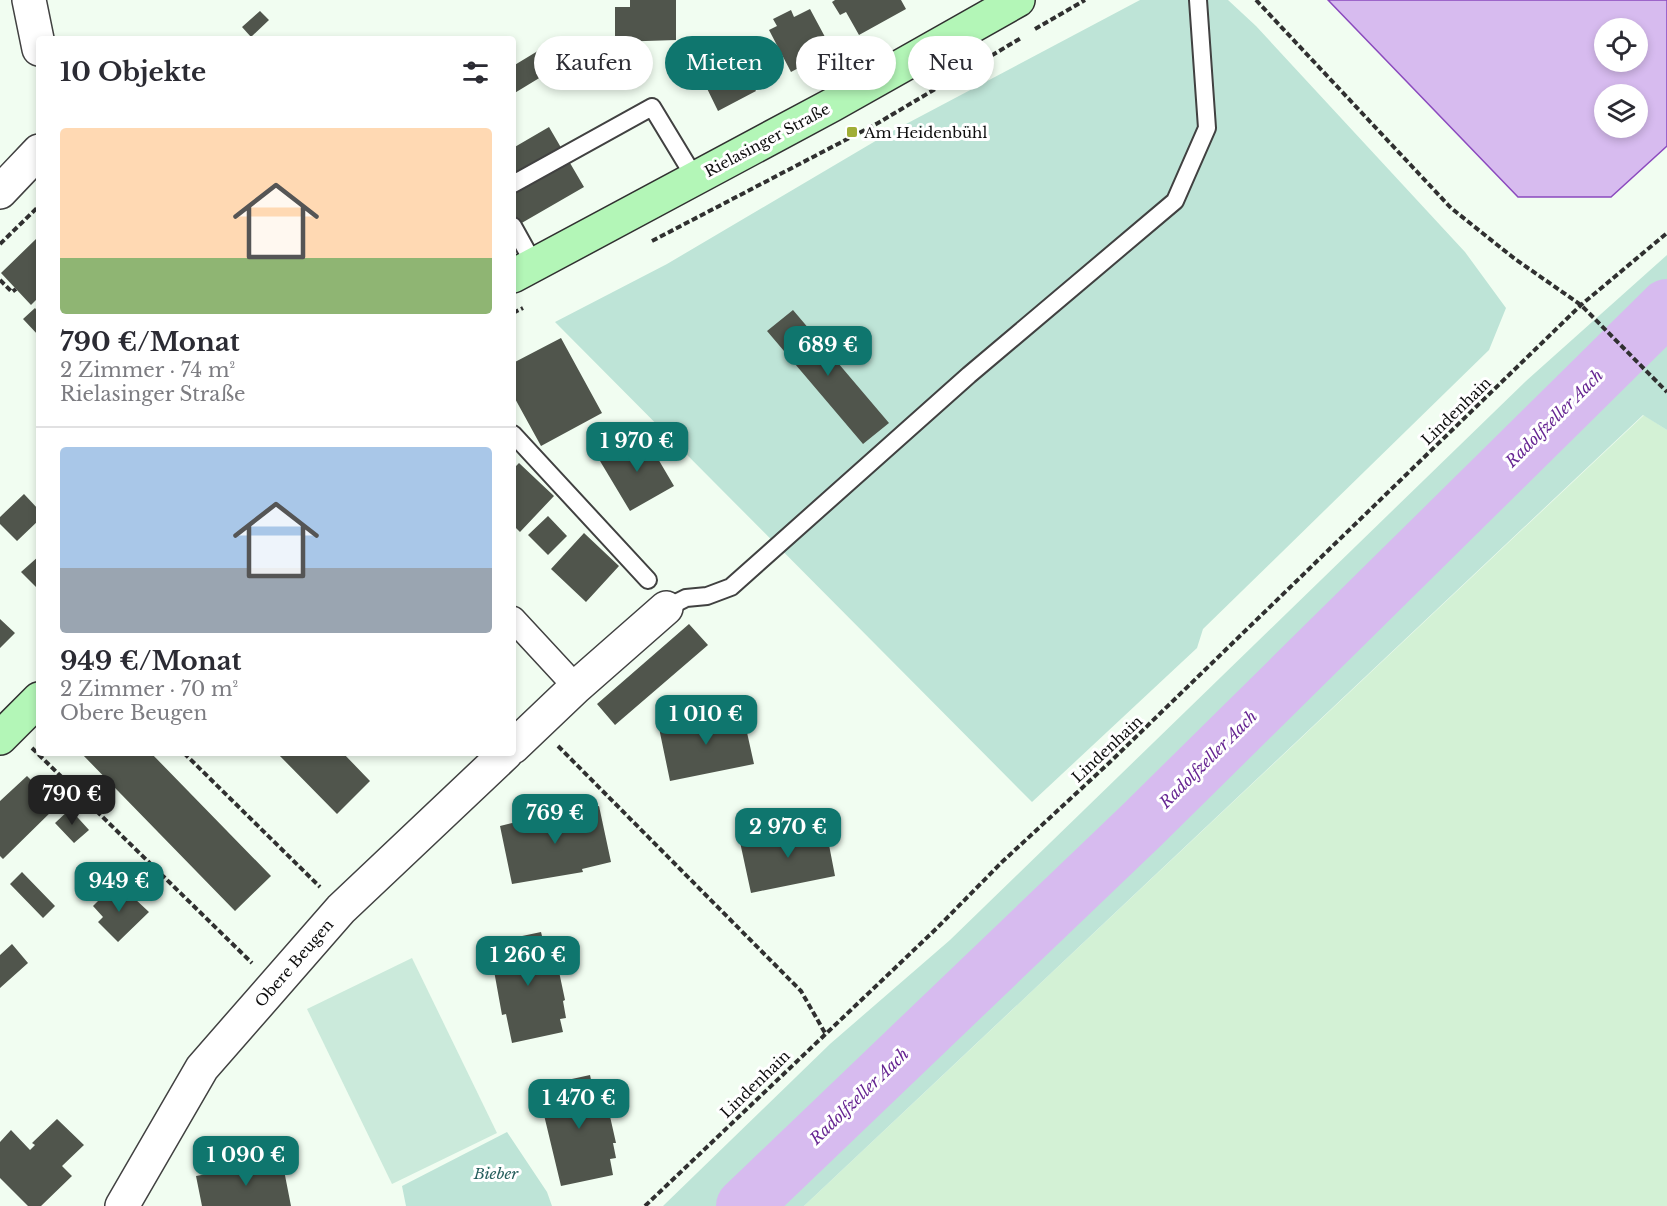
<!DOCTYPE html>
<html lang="de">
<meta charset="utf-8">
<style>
body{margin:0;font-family:"Libre Baskerville",serif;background:#f2f2f3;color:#2b2b33;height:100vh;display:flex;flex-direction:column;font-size:22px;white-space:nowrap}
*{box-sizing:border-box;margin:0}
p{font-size:20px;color:#7c7c81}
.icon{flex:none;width:33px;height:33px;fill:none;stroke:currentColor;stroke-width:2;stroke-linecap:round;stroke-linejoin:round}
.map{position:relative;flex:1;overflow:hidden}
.sheet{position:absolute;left:36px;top:36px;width:480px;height:720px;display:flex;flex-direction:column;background:#fff;border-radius:6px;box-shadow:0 3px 9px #0003}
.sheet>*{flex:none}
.banner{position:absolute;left:534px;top:36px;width:570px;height:54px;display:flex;gap:12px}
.buttons{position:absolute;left:1594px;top:18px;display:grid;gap:12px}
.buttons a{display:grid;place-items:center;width:54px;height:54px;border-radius:50%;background:#fff;box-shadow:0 3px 9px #0003;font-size:30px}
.price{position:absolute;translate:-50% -51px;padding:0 14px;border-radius:12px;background:#0f766e;color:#fff;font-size:20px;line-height:39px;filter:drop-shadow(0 2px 3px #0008)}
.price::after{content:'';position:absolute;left:50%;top:36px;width:18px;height:14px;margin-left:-9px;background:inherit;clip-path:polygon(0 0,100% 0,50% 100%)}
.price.current{background:#222;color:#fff}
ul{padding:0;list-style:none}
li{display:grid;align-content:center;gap:12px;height:318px;padding:0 24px}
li+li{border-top:2px solid #e1e1e2}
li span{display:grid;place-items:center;height:186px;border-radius:6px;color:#555}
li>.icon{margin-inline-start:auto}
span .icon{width:108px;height:108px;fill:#fffc;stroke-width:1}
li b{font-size:26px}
h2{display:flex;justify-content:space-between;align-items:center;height:72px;padding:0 24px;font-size:26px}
.pill{padding:0 21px;border-radius:27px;background:#fff;box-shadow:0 3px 9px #0003;font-size:21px;line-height:54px}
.pill.current{background:#0f766e;color:#fff}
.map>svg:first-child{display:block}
</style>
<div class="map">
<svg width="1667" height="1206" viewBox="0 0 1667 1206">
<rect width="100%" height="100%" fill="#f1fdf1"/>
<path fill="#d3f1d5" d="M1644,415L1667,430V1206H804Z"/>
<path fill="#bee4d7" d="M1140,0H1228L1256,26L1465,252L1506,308L1489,350L1203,629L1197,648L1032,802L555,322L667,264L889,133Z
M1667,255V430L1643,415L804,1206H663L830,1044L950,940L1526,381Z
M507,1132L547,1192L552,1206H406L402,1186Z"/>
<path fill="#cbeadb" d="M412,958L497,1133L392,1184L307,1009Z"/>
<path fill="#d7bbef" stroke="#8b4abe" stroke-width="1.5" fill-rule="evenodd" d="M1328,0H1667V146L1611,197H1518ZM1605,28H1638V62H1605ZM1605,94H1638V128H1605Z"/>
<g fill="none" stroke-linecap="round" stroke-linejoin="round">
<path stroke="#d7bbef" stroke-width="56" d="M744,1206L1143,824L1667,307"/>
</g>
<path fill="#50554c" d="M630,0H676V40L615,42V7H630Z
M835,0H901L906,9L859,35L846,12L840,15L832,2Z
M810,9L832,50L791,72L769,30L777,26L773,19L791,10L794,17Z
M260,11L269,20L251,37L242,27Z
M546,46L559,66L513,94V66Z
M734,49L756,91L718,111L697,68Z
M549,127L584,187L513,228V148Z
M36,239L39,243V297L31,305L1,273Z
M35,308L39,313V336L23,319Z
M793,310L889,423L863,444L767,331Z
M561,338L602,413L541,446L513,395V363Z
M644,435L674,486L630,511L600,461Z
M519,463L554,496L520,532L513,525V469Z
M24,494L39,510V520L17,541L0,524V517Z
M548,516L567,536L548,555L528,535Z
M584,533L619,566L586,602L551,569Z
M39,556V590L21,572Z
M0,619L15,633L0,648Z
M689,624L708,645L615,725L597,704Z
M742,710L754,764L670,781L659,728Z
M81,753H151L271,876L235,911Z
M277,753H343L370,781L337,814Z
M27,776L57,806L3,859L0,856V801Z
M599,806L611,862L582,869L583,872L512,884L500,826L569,809V813Z
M70,809L89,830L74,843L55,823Z
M825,824L835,876L751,893L740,842Z
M22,872L55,906L43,918L10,884Z
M114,885L130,901L134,898L149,912L118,942L98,922L103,917L93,906Z
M541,932L545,948L551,946L554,962H557L565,1000L563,1001L566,1018L560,1019L563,1032L512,1043L506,1014L502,1015L489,943Z
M12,944L28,963L0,988V955Z
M590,1075L593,1089L600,1088L604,1103H607L616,1143H613L616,1158L610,1159L613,1175L561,1186L544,1115L546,1114L540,1086Z
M57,1119L84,1145L62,1166L72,1176L41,1206H28L0,1178V1142L11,1130L30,1150L35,1145L32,1143Z
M282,1160L291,1206H202L196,1176Z"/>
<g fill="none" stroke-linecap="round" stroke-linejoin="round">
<g stroke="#414141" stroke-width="20">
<path id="service" d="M513,184L652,107L695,178
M513,226L534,264
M513,434L648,580
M666,608L686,598L707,596L731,587L969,375L1175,201L1207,128L1198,0"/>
</g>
<g stroke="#414141" stroke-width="27">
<path id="pedestrian" d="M513,619L576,687"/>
</g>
<g stroke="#414141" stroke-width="36">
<path id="minor" d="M29,0L39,49
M0,192L39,151
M513,747L576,687L666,608
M122,1206L202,1068L341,909L506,753"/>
</g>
<g stroke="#303030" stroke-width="36">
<path id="secondary" d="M513,276L832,105L1018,0
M0,738L39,699"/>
</g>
<path stroke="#303030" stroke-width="4" stroke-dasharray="6 3" stroke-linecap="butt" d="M1256,0L1451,208L1515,259L1581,305L1667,392
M1035,29L1085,0
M652,241L878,123L1021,38
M0,244L39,206
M0,280L12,292L16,289
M513,313L523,308
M558,746L801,991L825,1033
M32,748L252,963
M184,753L320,887
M645,1206L937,928L1002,862L1109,763L1581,305L1667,233"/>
<use href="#service" stroke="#fff" stroke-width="16"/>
<use href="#pedestrian" stroke="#fff" stroke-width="24"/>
<use href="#minor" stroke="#fff" stroke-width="33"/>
<use href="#secondary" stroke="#b3f6b7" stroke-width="33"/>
</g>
<rect fill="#a0ae36" stroke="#fff" stroke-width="2" x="846" y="126" width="12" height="12" rx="3"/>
<g text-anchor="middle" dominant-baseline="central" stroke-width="6" stroke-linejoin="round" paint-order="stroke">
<g font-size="15" fill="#0e0e0e" stroke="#fff" text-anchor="start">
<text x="864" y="132">Am Heidenbühl</text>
</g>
<g font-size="15" fill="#0e0e0e" stroke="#fff">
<text transform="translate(767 140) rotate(-28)">Rielasinger Straße</text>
<text transform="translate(1456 411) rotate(-44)">Lindenhain</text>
<text transform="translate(1107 749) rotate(-43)">Lindenhain</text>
<text transform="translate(294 963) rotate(-49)">Obere Beugen</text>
<text transform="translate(755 1084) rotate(-44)">Lindenhain</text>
</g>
<g font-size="15" font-style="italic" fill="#255e5c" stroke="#fff">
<text x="496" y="1173">Bieber</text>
</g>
<g font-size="16" font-style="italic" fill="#662592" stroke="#fff">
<text transform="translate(1554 418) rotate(-45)">Radolfzeller Aach</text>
<text transform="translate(1208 759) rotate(-45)">Radolfzeller Aach</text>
<text transform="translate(859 1096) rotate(-44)">Radolfzeller Aach</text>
</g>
</g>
</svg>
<div class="buttons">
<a><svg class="icon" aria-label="locate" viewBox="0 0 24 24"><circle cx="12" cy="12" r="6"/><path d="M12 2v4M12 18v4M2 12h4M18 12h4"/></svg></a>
<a><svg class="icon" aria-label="layers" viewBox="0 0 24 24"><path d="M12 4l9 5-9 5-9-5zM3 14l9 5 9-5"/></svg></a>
</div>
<b class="price" style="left:828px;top:377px">689 €</b>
<b class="price" style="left:637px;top:473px">1 970 €</b>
<b class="price" style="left:706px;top:746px">1 010 €</b>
<b class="price current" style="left:72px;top:826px">790 €</b>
<b class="price" style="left:555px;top:845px">769 €</b>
<b class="price" style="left:788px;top:859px">2 970 €</b>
<b class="price" style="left:119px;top:913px">949 €</b>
<b class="price" style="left:528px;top:987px">1 260 €</b>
<b class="price" style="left:579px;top:1130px">1 470 €</b>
<b class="price" style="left:246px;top:1187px">1 090 €</b>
<div class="banner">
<a class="pill">Kaufen</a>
<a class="pill current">Mieten</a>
<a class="pill">Filter</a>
<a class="pill">Neu</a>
</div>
<section class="sheet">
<h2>10 Objekte<svg class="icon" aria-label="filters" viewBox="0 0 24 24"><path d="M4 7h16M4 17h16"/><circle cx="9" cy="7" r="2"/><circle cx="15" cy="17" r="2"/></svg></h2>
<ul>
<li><span style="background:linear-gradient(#ffd9b3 70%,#8fb573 0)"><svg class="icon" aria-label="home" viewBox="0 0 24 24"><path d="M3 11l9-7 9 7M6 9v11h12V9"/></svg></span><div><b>790 €/Monat</b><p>2 Zimmer · 74 m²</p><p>Rielasinger Straße</p></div></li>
<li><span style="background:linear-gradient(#a9c7e8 65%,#9aa5b1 0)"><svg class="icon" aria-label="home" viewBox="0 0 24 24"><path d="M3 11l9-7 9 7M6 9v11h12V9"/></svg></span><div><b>949 €/Monat</b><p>2 Zimmer · 70 m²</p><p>Obere Beugen</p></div></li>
</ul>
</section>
</div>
